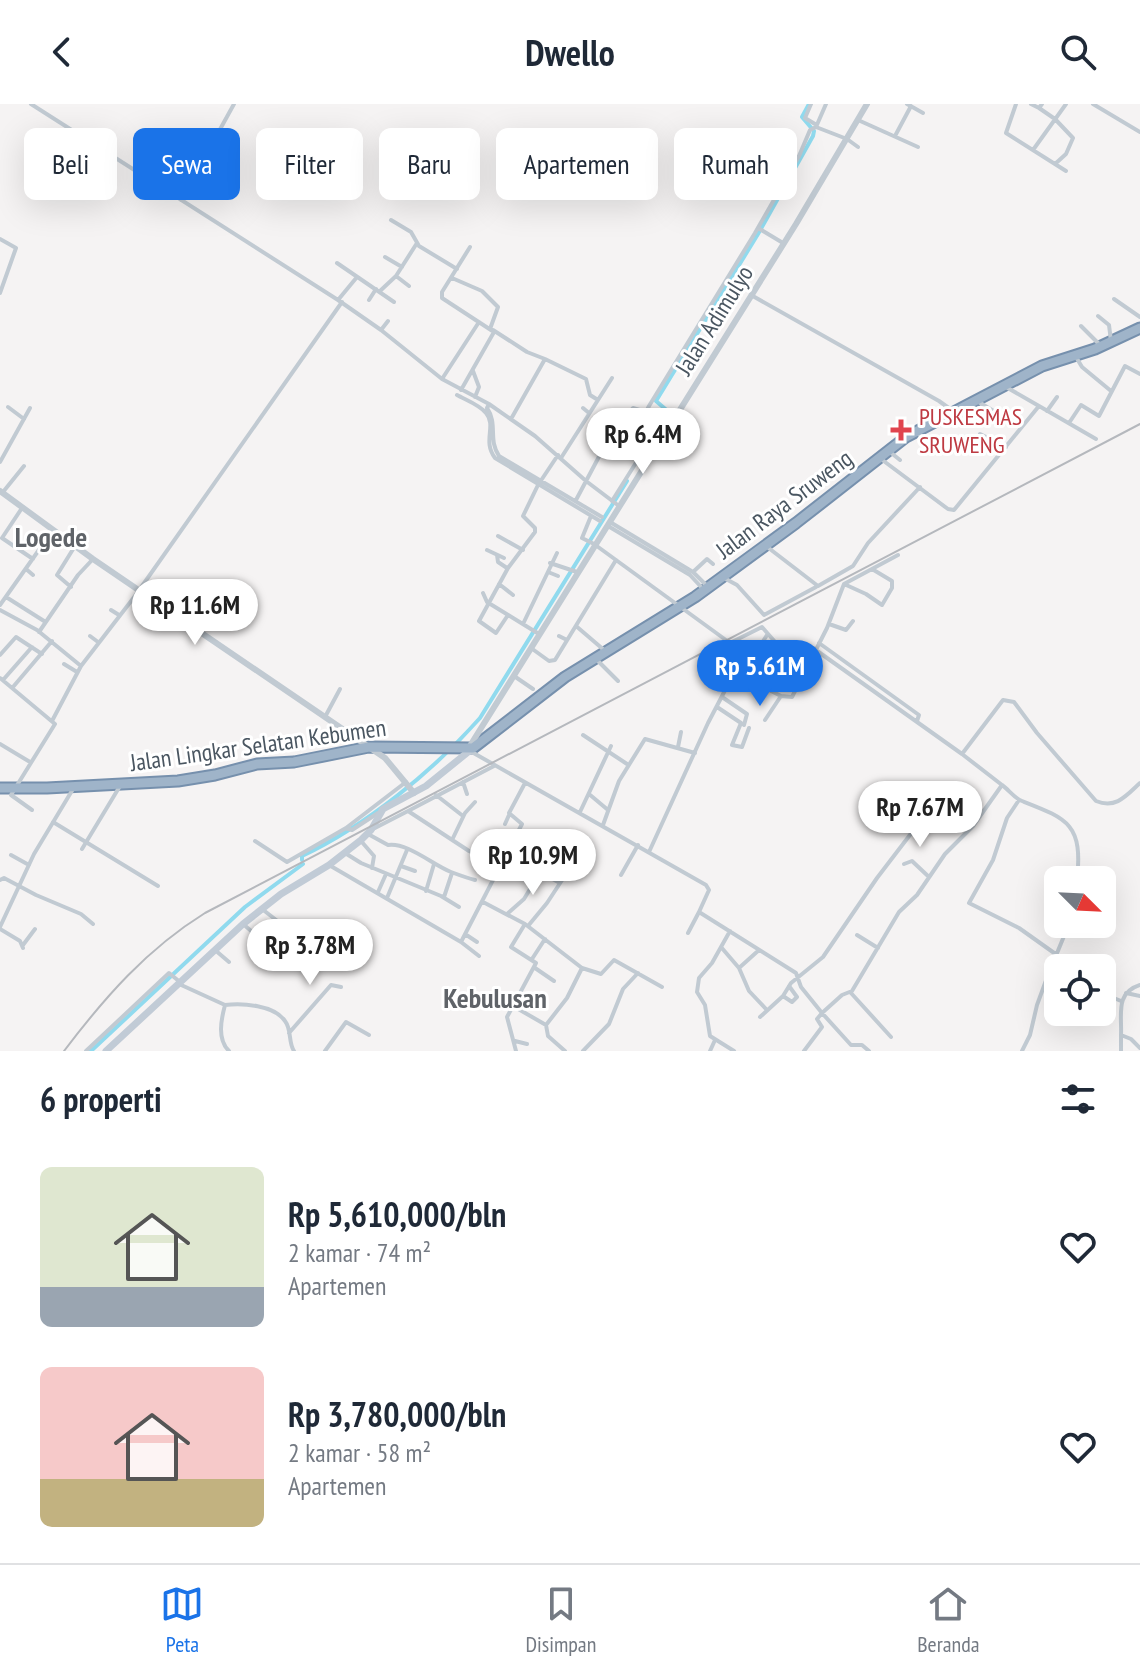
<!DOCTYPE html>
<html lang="id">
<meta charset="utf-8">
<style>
body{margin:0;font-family:"PT Sans Narrow",sans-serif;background:#f2f2f3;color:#1f2937;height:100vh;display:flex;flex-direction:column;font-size:30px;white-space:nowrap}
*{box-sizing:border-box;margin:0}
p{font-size:26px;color:#747a83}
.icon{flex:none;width:44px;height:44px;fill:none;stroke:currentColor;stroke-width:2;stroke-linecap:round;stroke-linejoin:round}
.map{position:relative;height:947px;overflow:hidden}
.details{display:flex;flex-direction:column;background:#fff;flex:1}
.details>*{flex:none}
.banner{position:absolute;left:24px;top:24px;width:1092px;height:72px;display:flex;gap:16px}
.needle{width:52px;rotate:114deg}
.buttons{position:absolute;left:1044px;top:762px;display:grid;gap:16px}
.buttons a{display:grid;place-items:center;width:72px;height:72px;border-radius:12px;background:#fff;box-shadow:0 8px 32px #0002;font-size:40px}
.price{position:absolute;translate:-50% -68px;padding:0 18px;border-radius:28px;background:#fff;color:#222;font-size:26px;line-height:52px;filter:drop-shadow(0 2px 4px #0008)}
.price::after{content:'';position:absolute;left:50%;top:48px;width:24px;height:18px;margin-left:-12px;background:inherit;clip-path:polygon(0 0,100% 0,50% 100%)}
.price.on{background:#1a73e8;color:#fff}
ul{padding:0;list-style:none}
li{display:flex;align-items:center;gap:24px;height:200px;padding:0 40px}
li span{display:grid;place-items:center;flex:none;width:224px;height:160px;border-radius:12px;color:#555}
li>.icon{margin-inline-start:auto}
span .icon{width:96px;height:96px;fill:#fffc;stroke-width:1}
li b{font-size:34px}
h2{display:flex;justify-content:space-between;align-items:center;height:96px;padding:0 40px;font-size:34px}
.pill{padding:0 28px;border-radius:12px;background:#fff;box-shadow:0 8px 32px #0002;font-size:28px;line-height:72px}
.pill.on{background:#1a73e8;color:#fff}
header{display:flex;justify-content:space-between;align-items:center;height:104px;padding:0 40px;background:#fff;font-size:36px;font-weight:700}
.dock{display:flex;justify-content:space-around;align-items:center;height:112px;border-top:2px solid #e0e1e3;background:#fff;font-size:22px;color:#747a83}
.dock a{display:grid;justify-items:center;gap:4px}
.dock .on{color:#1a73e8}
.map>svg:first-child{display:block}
</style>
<header><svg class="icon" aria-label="back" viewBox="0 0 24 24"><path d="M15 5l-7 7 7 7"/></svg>Dwello<svg class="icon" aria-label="search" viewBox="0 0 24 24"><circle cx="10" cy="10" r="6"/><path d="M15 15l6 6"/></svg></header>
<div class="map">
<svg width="1140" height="947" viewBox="0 0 1140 947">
<rect width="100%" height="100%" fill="#f5f3f3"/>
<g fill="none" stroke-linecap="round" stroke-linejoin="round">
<path stroke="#90daee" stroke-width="4" d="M640,356L670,309L656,297L758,130L813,32L814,27L802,13L809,0
M302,756V752C367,721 432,668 480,614L627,377
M91,947L245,803L303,760"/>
<g stroke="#7690ad" stroke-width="13">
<path id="trunk" d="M0,684H47L178,677L215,671L257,660L294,658L369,643L473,644L565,573L695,493L796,419L906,333L1042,262L1095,245L1140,224"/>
</g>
<path stroke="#c1cad2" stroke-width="4" d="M31,0L338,196L381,226L442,275L489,300L535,332L586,377L619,402
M811,0L805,14L815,20
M907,0L923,9
M1016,0L1006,29L1066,67
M1031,0L1039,4
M1042,0L1039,4L1055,15L1073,34L1066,50L1055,60
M1093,0L1140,28
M858,16L918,43
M816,23L847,35L858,43
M895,32L911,2
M1033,46L1066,0
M181,96L234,0
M391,116L411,128L419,142L457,165
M758,124L783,139
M0,135L16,144L0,189
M385,153L402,163
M337,159L394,198
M396,172L409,182
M452,174L482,187L498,203L490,225
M380,187L396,172L417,139
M751,191L939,297L953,307
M1114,195L1140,213
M338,196L357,173
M369,196L376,185
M1098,212L1109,221L1111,237
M1081,222L1099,240
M381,226L388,217
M493,226L527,248L545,255L511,315
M1076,253L1082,263L1111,287
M545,255L586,275L590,291L598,296
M473,267L479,283L475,293
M442,275L479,218
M461,286L494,228L442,194V188L470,143
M457,291C466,296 480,301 486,309C497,322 482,337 495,354L600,417
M977,297L1002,312
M489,300L487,304C498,320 488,336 499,352L602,413
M1039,302L1096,335
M8,303L24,315
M583,304L589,309
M1047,307L1057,293
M1069,319L1081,301L1099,312L1125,262L1140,270
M671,321L646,308L649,302L755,129L799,52L810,26L816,23L826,0
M917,329L937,344
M980,330L1006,343
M890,348L900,356
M561,354L612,274
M881,355L948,405L954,406L1039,302L1006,283
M0,358L30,304
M3,388L24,362
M576,396L611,330L633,304L646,308
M612,397L654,330L662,334
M22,404L2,434L33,455
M610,418L693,468L706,481
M608,422L690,471L703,485
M498,432L523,446
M766,442L818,482L853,462L868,439L920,383
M487,446L504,454
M497,451L498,458L507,464
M550,459L577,468
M26,465L33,471
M548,468L558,472
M693,468L707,455L713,460
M724,474L737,481L764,511L816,483
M499,480L513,491
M844,480L866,490L882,501L892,484V477L872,465
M71,483L57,471L75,442
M483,489L487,498L539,530
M6,493L44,517
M0,501L53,426
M0,506L37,526L81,562
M111,506L119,511
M508,511L496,529L479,517L508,464L535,428V424L523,412L538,381L558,351
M523,520L557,449
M829,520L846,526L853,517
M576,522L604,546
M39,528L78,471L93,455
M90,532L98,538
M559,532L567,536
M819,539L919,611L917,617
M531,544L549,557L555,556L616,456
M756,549L780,560
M744,550L763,563
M0,551L16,533L42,550
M712,551L731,540
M752,555L767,531
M597,556L618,577
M64,560L77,568
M736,569L781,592L792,593L827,524L844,480L898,451
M514,572L533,585
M0,574L55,620L11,691L32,706
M3,576L32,543
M13,583L52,537
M722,593L747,610L744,621
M717,603L741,619
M325,613L340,585
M765,616L781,592
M52,617L81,562L135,492L342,198
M741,619L732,641L742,643L749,624
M583,631L627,660
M0,640L30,658
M678,643L681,628
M470,647L706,781L709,786L699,808L796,869L801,883L822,909L842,891L852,887L899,808L917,791L945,750L973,722L1002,681L962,650L813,544L776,539L762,523L730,539L594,440L582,434L591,412
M962,650L1003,596L1014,598L1037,629L1096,697C1116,705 1126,692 1140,679
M463,678L467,690
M1002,681C1009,686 1014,694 1022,697C1068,715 1083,720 1077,776
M589,690L608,706
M436,691L463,712
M1019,696L1007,714L993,756L969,799L1019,824L1057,851
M408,707L494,662
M580,708L611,642
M53,718L158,782
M505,720L509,711
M603,721L619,677L645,635L695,649
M346,724L406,678
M373,725L408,707L469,747L501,761
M518,727L535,739L555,746L562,758L570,764L547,799L528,822
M368,730L388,741C407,738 433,761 451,768C459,771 467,774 475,776
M453,734L465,709L475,698
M255,737L287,758L346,724L352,726L378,709
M361,737L374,752L372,764
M512,741L534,753
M82,745L120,682
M649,748L708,619L744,550L730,539
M345,749L361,759L441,792L459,803
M506,750L560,779
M11,751L29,761
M904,760L912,757L929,773
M329,761L461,838L522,720L509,709L525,679
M401,762L415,767
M621,771L638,741
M1055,772L1065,776
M0,776L4,774L36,791L81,810L93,820
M426,787L434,760
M378,788L386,770
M444,793L452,769
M387,794L407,746
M483,798L525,820L511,843L536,859L507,913L516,947
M262,805L280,819
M507,810L524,795L541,767
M243,820L263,837
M525,820L582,864L601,870L614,856L662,883
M0,823L34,750L73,685
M0,825L20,837L23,844
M730,827L712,859L699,874L697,888L705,901L710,932L734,947
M688,829L699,808
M465,830L477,838
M857,831L878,844
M461,838L479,852
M23,841L35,825
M721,843L739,864
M215,846L229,858
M759,846L739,864L749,887L766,905
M532,855L545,835
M535,864L554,877
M1058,874L1048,871L1069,820
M179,880L225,901C221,916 217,935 229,947
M1140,881C1115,889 1122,910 1121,931L1131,935L1140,944
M851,889L891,933
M1102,889L1121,897
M1126,889L1140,892
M783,892L792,898L797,893L789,882
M225,901C243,899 274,901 285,917C292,926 288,938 294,947
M513,902L546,921L567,894L582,864
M760,913L783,892L791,879L823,853L877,774L916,723
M546,921L548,932L565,947
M289,929L331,881L341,883
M515,937L527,940
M86,947L169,869L180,878
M325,947L346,918L369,931
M583,947L609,920L623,885L638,869
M710,947L715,936
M804,947L822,923L817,915L822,909L851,941H862L869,947
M1022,947L1030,931L1037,901L1048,871
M1121,947V931"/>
<path stroke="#c1cad2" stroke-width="6" d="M0,387L93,455L385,654L414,689
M468,645L796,120L867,0"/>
<path stroke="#c1cbd6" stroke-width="7" d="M106,947L243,820L281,790L329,761L361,736L371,726L383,705L426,682L473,644"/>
<use href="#trunk" stroke="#9fb4c9" stroke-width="9"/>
<path stroke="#b5b8bd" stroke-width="2" d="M64,947C105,893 147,845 205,809L1140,320"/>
</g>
<path fill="#e0444e" stroke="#fff" stroke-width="3" d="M897 314h8v8h8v8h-8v8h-8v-8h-8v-8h8z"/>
<g text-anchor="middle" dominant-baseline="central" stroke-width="6" stroke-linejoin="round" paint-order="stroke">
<g font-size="24" fill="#4a5661" stroke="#fff">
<text transform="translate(714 216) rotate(-58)">Jalan Adimulyo</text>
<text transform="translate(784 400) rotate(-37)">Jalan Raya Sruweng</text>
<text transform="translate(258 641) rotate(-8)">Jalan Lingkar Selatan Kebumen</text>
</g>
<g font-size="24" fill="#be3a42" stroke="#fff" text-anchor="start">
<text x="919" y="312">PUSKESMAS<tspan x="919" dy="28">SRUWENG</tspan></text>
</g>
<g font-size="28" font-weight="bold" fill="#5f6368" stroke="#fff">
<text x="51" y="432">Logede</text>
<text x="495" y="893">Kebulusan</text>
</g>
</g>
</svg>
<div class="buttons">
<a><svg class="needle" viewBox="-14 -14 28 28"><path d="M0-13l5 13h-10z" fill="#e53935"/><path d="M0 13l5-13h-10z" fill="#747a83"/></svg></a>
<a><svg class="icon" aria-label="locate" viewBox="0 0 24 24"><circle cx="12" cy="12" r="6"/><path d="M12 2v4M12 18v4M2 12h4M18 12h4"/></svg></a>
</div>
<b class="price" style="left:643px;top:372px">Rp 6.4M</b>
<b class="price" style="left:195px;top:543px">Rp 11.6M</b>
<b class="price on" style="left:760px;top:604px">Rp 5.61M</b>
<b class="price" style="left:920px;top:745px">Rp 7.67M</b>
<b class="price" style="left:533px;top:793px">Rp 10.9M</b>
<b class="price" style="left:310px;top:883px">Rp 3.78M</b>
<div class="banner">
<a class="pill">Beli</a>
<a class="pill on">Sewa</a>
<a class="pill">Filter</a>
<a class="pill">Baru</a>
<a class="pill">Apartemen</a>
<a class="pill">Rumah</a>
</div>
</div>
<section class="details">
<h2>6 properti<svg class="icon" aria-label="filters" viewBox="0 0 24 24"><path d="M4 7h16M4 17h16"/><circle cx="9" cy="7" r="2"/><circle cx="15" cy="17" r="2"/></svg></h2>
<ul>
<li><span style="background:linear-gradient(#dfe7d0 75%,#9aa5b1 0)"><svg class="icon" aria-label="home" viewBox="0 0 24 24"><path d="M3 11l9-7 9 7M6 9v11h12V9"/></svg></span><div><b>Rp 5,610,000/bln</b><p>2 kamar · 74 m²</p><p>Apartemen</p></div><svg class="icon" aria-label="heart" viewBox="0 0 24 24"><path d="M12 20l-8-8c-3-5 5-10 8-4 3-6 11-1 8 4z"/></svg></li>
<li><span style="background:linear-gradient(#f6c9c9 70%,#c2b280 0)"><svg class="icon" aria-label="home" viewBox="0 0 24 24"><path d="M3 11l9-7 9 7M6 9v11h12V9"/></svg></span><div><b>Rp 3,780,000/bln</b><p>2 kamar · 58 m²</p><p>Apartemen</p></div><svg class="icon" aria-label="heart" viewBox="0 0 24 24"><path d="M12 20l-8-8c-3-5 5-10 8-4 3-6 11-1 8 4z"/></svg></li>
</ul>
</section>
<nav class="dock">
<a class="on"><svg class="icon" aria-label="map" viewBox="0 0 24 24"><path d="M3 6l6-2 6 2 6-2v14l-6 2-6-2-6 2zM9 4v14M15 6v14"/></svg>Peta</a>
<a><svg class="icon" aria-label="saved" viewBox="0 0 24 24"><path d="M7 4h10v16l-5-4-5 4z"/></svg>Disimpan</a>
<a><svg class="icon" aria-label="home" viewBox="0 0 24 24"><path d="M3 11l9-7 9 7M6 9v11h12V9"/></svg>Beranda</a>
</nav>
